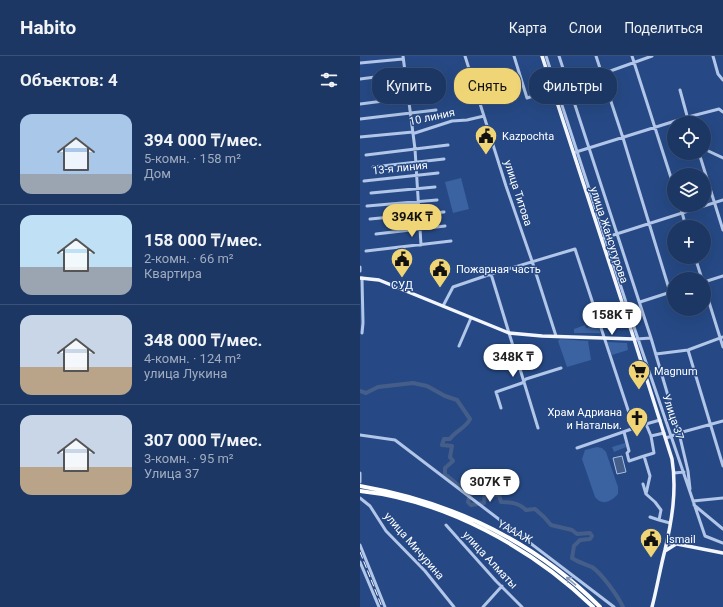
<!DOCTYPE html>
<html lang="ru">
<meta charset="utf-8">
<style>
body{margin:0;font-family:Roboto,sans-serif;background:#253f6a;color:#f1f3f6;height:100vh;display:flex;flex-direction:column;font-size:15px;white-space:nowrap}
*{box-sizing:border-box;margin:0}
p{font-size:13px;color:#a0acbf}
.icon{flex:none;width:22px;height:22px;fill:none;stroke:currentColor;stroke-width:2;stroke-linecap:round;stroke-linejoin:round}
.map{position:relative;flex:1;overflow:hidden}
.details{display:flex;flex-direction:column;background:#1c3764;width:360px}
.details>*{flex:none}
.hud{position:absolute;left:12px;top:12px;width:291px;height:36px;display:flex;gap:8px}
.buttons{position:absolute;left:307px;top:60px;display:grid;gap:8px}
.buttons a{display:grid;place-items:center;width:44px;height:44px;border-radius:50%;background:#1c3764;box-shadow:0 4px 16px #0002,0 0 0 1px #3a5178;font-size:20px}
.price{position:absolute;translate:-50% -34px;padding:0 9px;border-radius:14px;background:#fff;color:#222;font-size:13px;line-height:26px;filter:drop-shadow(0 1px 2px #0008)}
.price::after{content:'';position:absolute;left:50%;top:24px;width:12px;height:9px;margin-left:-6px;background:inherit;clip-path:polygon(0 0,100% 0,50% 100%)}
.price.selected{background:#f0d576;color:#111}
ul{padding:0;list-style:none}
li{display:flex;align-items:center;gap:12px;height:100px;padding:0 20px}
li+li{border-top:1px solid #3a5178}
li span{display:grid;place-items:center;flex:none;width:112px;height:80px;border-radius:12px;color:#555}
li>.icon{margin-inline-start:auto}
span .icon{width:48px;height:48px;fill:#fffc;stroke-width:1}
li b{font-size:17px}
h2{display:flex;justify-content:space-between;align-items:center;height:48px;padding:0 20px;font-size:17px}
.pill{padding:0 14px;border-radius:16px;background:#1c3764;box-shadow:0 4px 16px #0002,0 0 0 1px #3a5178;font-size:14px;line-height:36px}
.pill.selected{background:#f0d576;color:#111}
header{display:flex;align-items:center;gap:24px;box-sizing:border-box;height:56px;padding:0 20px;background:#1c3764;border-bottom:1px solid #3a5178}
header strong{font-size:19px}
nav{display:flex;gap:22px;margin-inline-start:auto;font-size:14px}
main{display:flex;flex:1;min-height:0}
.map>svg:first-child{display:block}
</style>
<header>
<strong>Habito</strong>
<nav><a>Карта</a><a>Слои</a><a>Поделиться</a></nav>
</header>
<main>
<section class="details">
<h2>Объектов: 4<svg class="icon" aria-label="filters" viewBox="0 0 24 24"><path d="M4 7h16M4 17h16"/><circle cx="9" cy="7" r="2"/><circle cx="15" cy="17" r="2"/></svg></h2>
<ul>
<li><span style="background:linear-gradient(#a9c7e8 75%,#9aa5b1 0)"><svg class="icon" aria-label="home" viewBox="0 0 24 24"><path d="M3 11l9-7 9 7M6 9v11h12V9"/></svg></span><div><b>394 000 ₸/мес.</b><p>5-комн. · 158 m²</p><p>Дом</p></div></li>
<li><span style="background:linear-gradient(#bfe0f5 65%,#9aa5b1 0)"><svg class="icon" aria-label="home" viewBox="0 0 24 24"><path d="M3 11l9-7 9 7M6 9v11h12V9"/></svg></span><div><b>158 000 ₸/мес.</b><p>2-комн. · 66 m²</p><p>Квартира</p></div></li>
<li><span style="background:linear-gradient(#c9d6e8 65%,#b9a48a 0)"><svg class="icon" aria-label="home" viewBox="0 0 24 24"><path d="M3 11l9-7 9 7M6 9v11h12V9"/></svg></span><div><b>348 000 ₸/мес.</b><p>4-комн. · 124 m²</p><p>улица Лукина</p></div></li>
<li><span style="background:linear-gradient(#c9d6e8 65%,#b9a48a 0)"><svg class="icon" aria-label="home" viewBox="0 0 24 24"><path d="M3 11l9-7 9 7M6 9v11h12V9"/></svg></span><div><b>307 000 ₸/мес.</b><p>3-комн. · 95 m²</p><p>Улица 37</p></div></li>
</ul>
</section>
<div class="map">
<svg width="363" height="551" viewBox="0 0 363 551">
<rect width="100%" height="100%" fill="#264985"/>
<path fill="#3b62a1" d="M101,122L109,153L93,157L85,126Z
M225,269L226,272L239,269L240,277H214V273Z
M200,283L228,285L231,304L207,311L198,285Z
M247,286L267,287L268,294L252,299Z
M265,387L266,391L254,396L252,391Z
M237,391L242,392L246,396L258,431V438C251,446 242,450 235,441L222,403L225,394Z"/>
<path fill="#455e89" stroke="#a5c0e8" d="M262,400L266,416L257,418L253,402Z"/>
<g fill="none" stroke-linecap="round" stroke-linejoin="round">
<path stroke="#455e89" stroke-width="4" d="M0,335L6,337L18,331L53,327L67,330L85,340L97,344L110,363C106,372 95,375 90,383H84L82,389L92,390L90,401L93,405L85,412V418L98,429L114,433L109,442L108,446L111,449L124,447L125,437L133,439H139L141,446C151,446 159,447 166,454L175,453L184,461L191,469L212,474L217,478L230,477L232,480L230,483L220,484L214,490L212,502C218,506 225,508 232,511C242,518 258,540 263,551"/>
<path stroke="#b1c6e8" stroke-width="3" d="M43,0L55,93L61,189
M105,0L146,130L172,205L196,280
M154,0L167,42L242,18L292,0
M186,0L275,274L345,480L363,487
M199,0L291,282
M236,0L263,82L310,236
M272,0L314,131
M353,0L358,18L363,24
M0,7L43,3
M0,23L69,14
M320,34L329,67
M0,48L70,39
M0,63L76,54
M0,81L53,76L55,77L92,65L107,64L124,60
M344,93L363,102
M216,96L328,61L359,53L363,56
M339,97L363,174
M6,99L88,89
M13,111L84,103
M4,125L78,117
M11,137L75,131
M320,149L326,171
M7,150L77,144
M10,163L84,156
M16,178L85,170
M244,182L363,144
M6,195L91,185
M335,201L342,223
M0,211V215
M344,226L363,220
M344,230L363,291
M280,246L314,235
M83,250L93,231L131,218
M2,277L3,267L2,222
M276,283L291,282L319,377L363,365
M99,290L111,262
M328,294L363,410
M296,298L328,294L363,281
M141,352L136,336L162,327L166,323L201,312
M286,368L300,364
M178,372L131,218L215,193L274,372
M264,376L269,395L267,397L269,405L284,400
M0,379L35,384L254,551
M306,382L319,377L328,415L330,433
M217,392L286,368L291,380L304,377
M0,417V426
M314,417L324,416
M283,428L286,438L295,446L301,454L299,464L310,467
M286,438L290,420L284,400L294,397L291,380
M0,442L10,450L26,475L65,515L94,551
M333,445L363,442
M334,449L363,473
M290,461L299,464
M86,469L136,525L162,551
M0,489L25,551
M0,506L19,551
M123,551L142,530"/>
<path stroke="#f3f6fe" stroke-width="3.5" d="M182,0L274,283L312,403C317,434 312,464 305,494C300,513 297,532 292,551
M0,222L19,224L149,277L182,280L274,283
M307,486L363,497
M305,495L316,488L308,480"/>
<path stroke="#fff" stroke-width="4" d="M0,430C91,446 174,485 240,551
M0,435C85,444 172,492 233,551"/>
<path stroke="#fff" stroke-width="1" stroke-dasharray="7 3" stroke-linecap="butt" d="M0,496L22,551"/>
</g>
<defs><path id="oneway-shaft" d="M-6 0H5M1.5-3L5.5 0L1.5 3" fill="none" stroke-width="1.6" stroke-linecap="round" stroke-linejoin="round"/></defs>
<use stroke="#889bbc" href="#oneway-shaft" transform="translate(211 525) rotate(-140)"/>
<defs>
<g id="civic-pin" transform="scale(1.15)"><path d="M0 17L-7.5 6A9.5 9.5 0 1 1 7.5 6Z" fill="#f0d576" stroke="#264985"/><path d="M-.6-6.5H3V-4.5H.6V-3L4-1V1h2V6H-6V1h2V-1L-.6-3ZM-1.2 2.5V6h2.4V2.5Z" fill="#111"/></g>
<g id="supermarket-pin" transform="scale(1.15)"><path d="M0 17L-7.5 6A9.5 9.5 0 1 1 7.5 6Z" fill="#f0d576" stroke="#264985"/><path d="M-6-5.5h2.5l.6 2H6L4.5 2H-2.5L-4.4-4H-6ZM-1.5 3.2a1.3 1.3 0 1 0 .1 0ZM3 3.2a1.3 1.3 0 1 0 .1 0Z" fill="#111"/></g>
<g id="church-pin" transform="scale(1.15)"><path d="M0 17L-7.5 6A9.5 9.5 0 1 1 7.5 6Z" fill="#f0d576" stroke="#264985"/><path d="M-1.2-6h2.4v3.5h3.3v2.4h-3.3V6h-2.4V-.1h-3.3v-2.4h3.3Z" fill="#111"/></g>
</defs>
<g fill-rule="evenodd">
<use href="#civic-pin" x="126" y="80"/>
<use href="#civic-pin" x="42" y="203"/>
<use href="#civic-pin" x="80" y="213"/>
<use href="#supermarket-pin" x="279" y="315"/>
<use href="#church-pin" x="277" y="362"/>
<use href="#civic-pin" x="291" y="483"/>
</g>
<g text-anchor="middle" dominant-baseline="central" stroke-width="3" stroke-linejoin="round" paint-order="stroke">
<g font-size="11" fill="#fff" stroke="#264985">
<text transform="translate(72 61) rotate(-12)">10 линия</text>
<text transform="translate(40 112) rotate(-6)">13-я линия</text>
<text transform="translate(158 137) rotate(72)">улица Титова</text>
<text transform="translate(249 179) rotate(72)">улица Жансугурова</text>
<text transform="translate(313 361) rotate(72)">Улица 37</text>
<text transform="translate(155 476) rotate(29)">ҮАААЖ</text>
<text transform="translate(54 490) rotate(49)">улица Мичурина</text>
<text transform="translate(130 504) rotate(47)">улица Алматы</text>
</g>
<g font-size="11" fill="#fff" stroke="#264985" text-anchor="start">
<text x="142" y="80">Kazpochta</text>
<text x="96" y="213">Пожарная часть</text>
<text x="42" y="229" text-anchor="middle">СУД</text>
<text x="294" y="315">Magnum</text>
<text x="262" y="356" text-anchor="end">Храм Адриана<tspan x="262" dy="13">и Натальи.</tspan></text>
<text x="306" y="483">Ismail</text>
</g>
</g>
</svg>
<div class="buttons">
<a><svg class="icon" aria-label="locate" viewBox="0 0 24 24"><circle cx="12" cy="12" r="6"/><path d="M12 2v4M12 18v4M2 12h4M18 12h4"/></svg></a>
<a><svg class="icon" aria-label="layers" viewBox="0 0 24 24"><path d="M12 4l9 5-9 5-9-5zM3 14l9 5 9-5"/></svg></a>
<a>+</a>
<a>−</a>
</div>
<b class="price selected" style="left:52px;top:182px">394K ₸</b>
<b class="price" style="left:252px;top:280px">158K ₸</b>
<b class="price" style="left:153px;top:322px">348K ₸</b>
<b class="price" style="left:130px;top:447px">307K ₸</b>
<div class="hud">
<a class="pill">Купить</a>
<a class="pill selected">Снять</a>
<a class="pill">Фильтры</a>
</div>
</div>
</main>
